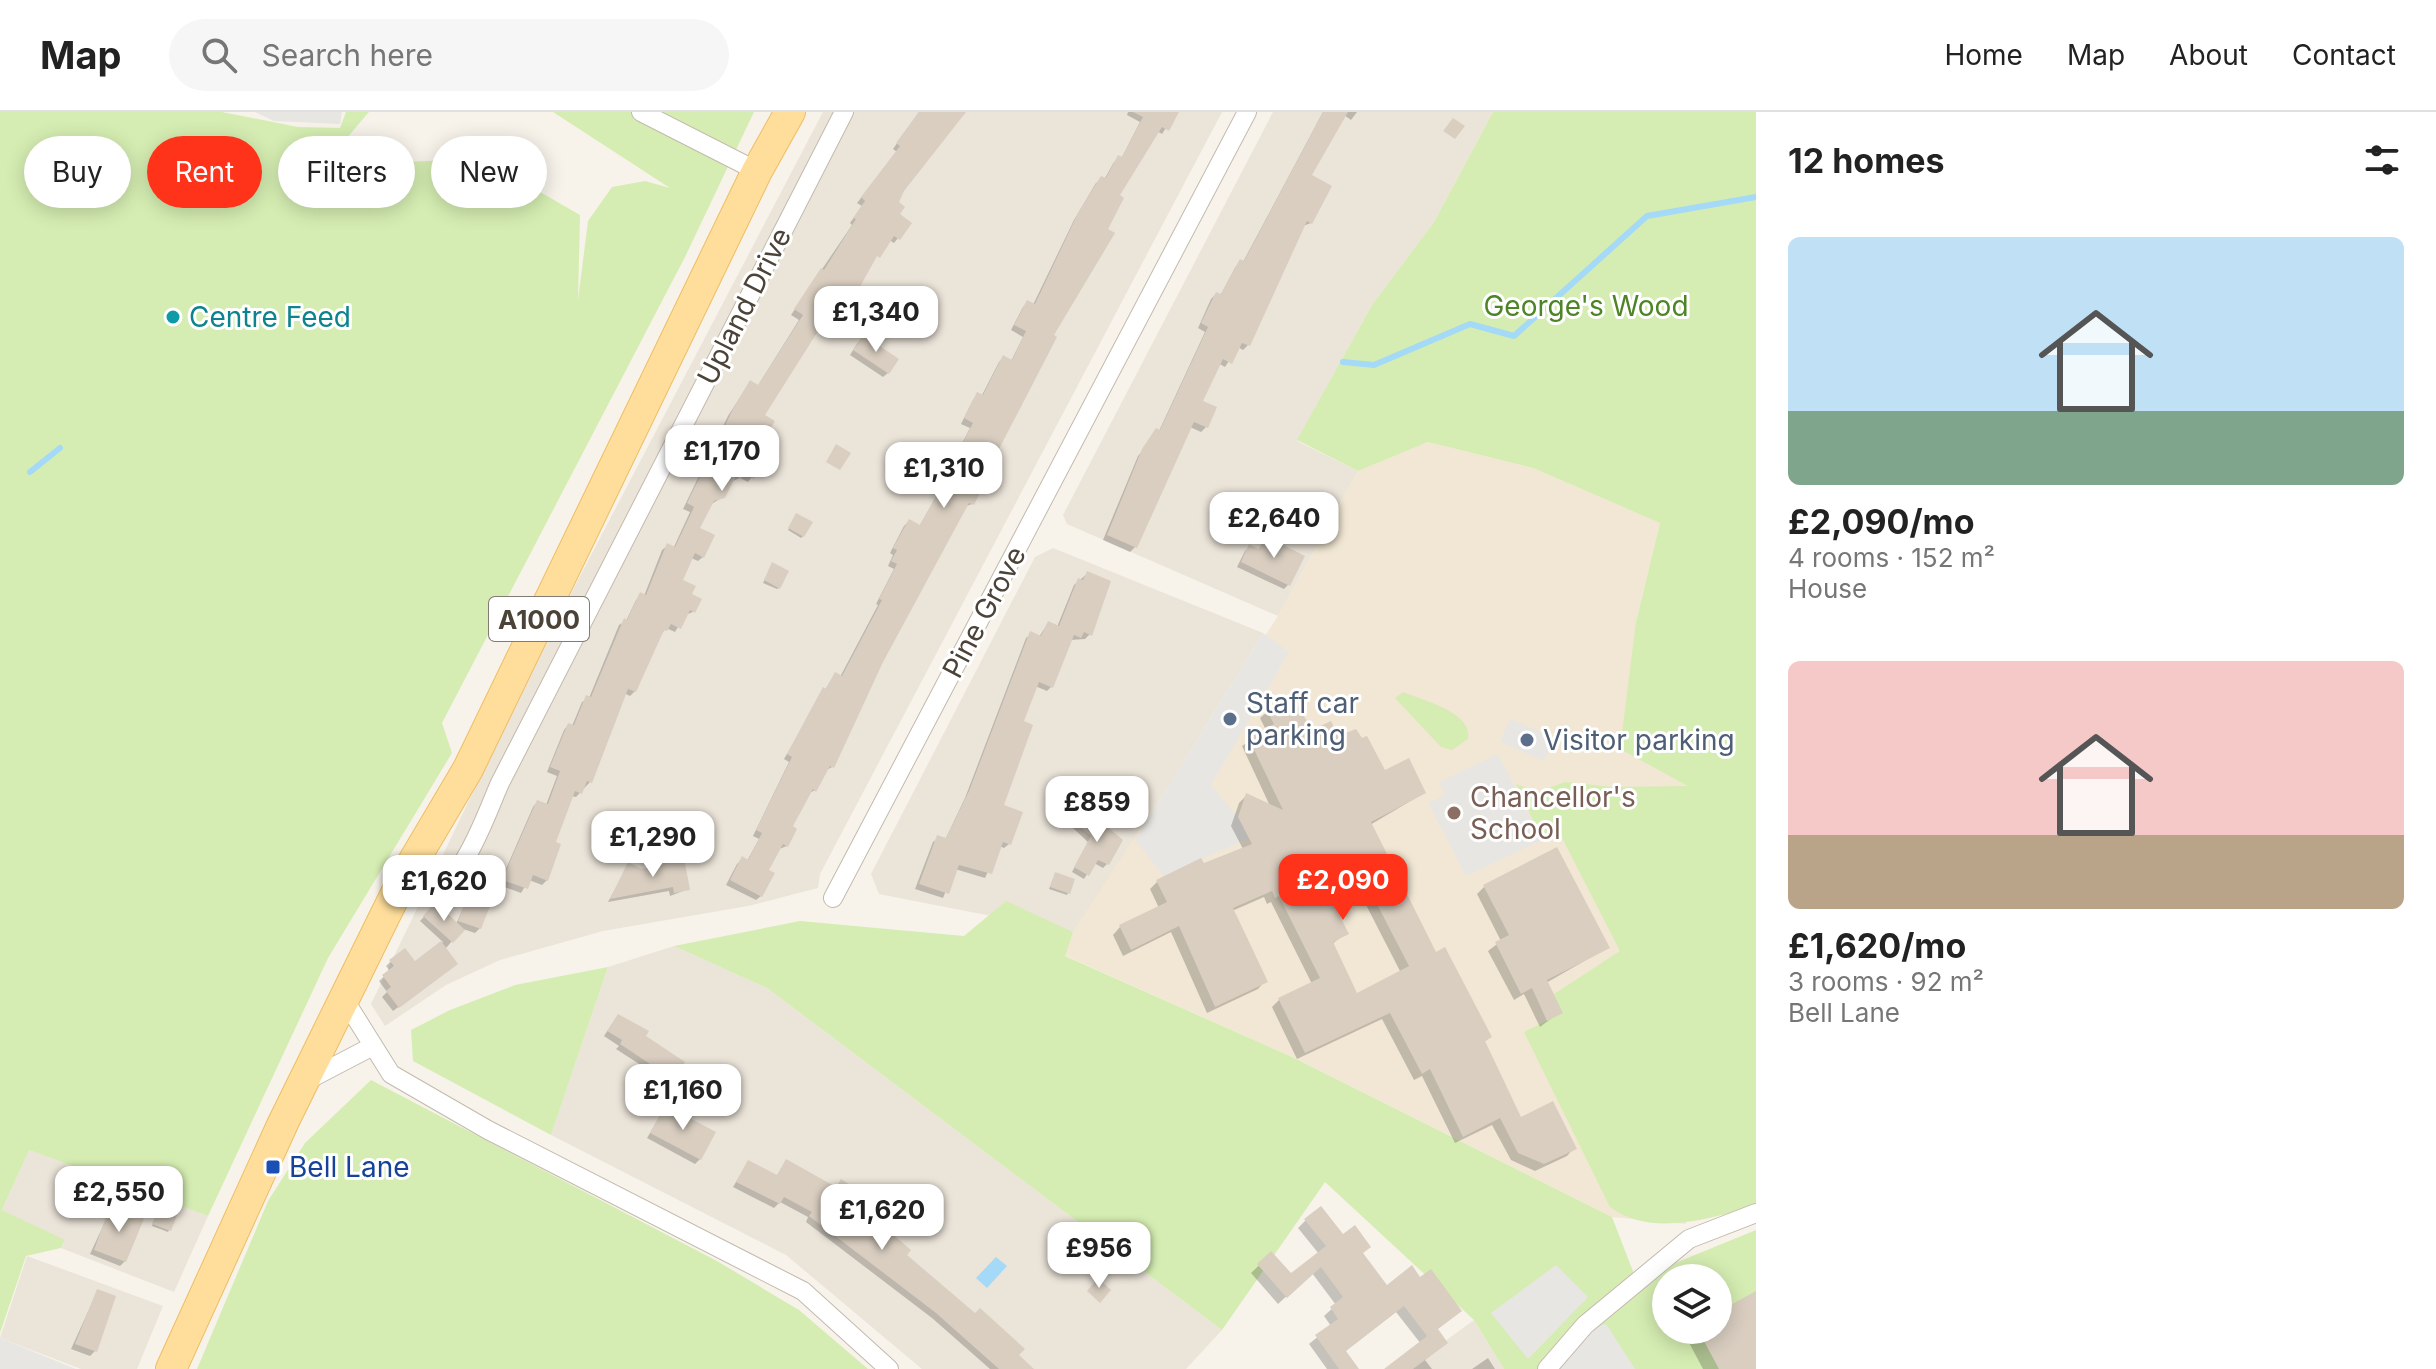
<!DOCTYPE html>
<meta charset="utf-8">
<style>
body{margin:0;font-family:Inter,sans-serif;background:#f6f6f6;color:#222;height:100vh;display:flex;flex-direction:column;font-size:30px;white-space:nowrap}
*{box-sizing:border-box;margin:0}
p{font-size:26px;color:#767676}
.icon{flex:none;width:44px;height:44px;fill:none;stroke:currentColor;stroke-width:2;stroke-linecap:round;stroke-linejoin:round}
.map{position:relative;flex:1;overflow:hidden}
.drawer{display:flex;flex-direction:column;background:#fff;width:680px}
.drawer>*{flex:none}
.banner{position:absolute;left:24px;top:24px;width:760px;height:72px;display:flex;gap:16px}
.controls{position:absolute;left:1652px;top:1152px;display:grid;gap:16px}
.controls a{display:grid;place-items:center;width:80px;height:80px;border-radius:50%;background:#fff;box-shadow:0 4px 20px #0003;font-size:40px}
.price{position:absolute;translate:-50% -68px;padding:0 18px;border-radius:16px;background:#fff;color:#222;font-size:26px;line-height:52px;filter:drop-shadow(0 2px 4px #0008)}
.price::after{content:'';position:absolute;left:50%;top:48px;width:24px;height:18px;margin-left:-12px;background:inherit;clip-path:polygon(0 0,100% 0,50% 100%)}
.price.active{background:#ff321a;color:#fff}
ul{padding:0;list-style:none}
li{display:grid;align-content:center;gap:16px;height:424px;padding:0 32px}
li span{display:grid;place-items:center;height:248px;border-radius:12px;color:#555}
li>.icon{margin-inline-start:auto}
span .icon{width:144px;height:144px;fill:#fffc;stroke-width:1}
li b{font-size:34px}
h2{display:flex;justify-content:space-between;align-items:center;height:96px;padding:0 32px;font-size:34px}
.tag{padding:0 28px;border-radius:36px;background:#fff;box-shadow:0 4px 20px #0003;font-size:28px;line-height:72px}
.tag.active{background:#ff321a;color:#fff}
header{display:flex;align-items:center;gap:48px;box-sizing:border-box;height:112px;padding:0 40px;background:#fff;border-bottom:2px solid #e0e0e0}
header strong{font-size:38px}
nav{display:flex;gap:44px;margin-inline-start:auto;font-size:28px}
.search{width:560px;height:72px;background:#f6f6f6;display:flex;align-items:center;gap:20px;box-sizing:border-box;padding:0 28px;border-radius:44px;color:#767676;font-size:30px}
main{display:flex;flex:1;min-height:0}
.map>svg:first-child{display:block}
</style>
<header>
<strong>Map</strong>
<div class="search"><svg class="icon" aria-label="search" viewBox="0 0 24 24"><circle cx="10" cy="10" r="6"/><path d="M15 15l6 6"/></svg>Search here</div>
<nav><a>Home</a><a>Map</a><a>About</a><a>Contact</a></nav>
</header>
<main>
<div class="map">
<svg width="1756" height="1257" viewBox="0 0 1756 1257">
<rect width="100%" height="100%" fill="#f7f3eb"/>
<path fill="#ebe4d9" d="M823,0H1222L820,762L818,776L748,794L603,819L500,848L446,873L385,914L371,892L542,537Z
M1273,0H1493L1434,110L1372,193L1297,329L1358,359L1278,504L1067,412L1063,403Z
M1053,436L1263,521L1135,728L1073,820L879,782L871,762L1035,445Z
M674,834L767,876L1222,1218L1186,1257H922L786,1143L551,1023L608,855Z
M29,1038L208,1104L174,1180L61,1136L65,1129L2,1098Z
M27,1144L163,1194L137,1257H81L0,1226Z
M1474,1208L1504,1257H1407Z"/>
<path fill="#f1e7d4" d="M1428,330L1533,356L1660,411L1636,510L1690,674L1686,1112L1612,1105L1292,945L1064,843L1073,820L1278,504L1358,359Z"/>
<path fill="#d5edb2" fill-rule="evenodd" d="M0,0H222L298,15L340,16L346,0H369L346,27L371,52L481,46L580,103L578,188L588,109L612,75L645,69L670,76L553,0H754L685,145L442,611L452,641L328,846L208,1104L29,1038L2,1098L65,1128L61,1136L26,1144L0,1221Z
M1493,0H1756V1094C1709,1106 1652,1126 1610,1095L1524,920L1562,901L1554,882L1620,839L1559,720L1542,728L1516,672L1538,680L1565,670L1613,675L1688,674L1620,637L1636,510L1660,411L1533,356L1428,330L1358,359L1297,328L1372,193L1434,110Z
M1403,580C1424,589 1473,600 1468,627L1452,638L1441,635L1395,586Z
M1006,789L1073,820L1065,844L1292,945L1612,1105L1636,1167L1756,1118V1257H1504L1474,1208L1325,1070L1222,1218L767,876L674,834L800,809L964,824ZM1666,1166H1718V1218H1666Z
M608,855L551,1023L413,949L411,918L450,898L515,873Z
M371,968L717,1149L799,1198L868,1257H197L268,1089L305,1031Z"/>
<path fill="#e8e6e3" d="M255,0H342L340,12L274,9Z
M1263,521L1289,540L1211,673L1238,705L1249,726L1164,764L1135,728Z
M1510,607L1554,625L1544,649L1500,630Z
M1498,642L1542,728L1466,764L1428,691L1445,683L1439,670Z
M1556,1153L1588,1185L1528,1247L1491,1201Z
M1606,1212L1635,1257H1557L1590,1217Z
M0,1226L76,1257H0Z"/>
<path fill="#a4d9f7" d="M996,1145L1007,1154L987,1176L976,1166Z"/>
<path fill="#0003" fill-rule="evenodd" d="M919,0H963L902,78L897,90L898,126L894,131L889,128L872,149L835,214L831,219L820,212L763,304L766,347L748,370L740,366L732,369L723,385L710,393L697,417L703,445L698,449L691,446L680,469L690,483L693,500L685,503L675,520L666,516L661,523L635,579L630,584L624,581L590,670L576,685L571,684L554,731L547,768L542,773L529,768L521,781L499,773L533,695L537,690L546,693L557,664L547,660L564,618L568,613L572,614L582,590L589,586L619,513L626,509L636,488L641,483L644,484L662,438L667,434L673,437L690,400L683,397L728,304L746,276L757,275L799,208L791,203L852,113L850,111L862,94L857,91L897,40L893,37Z
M1128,0H1176L1162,22L1157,19L1117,84L972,392L964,395L881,549L832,655L825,659L815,678L808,682L790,715L787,734L779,737L766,759L761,784L756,788L726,773L737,752L742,747L747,749L759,727L753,724L789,650L784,647L831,568L835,563L840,565L878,493L876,492L894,457L888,454L893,443L890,441L904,414L909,409L919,415L938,381L924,374L935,359L944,363L950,355L970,316L961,312L973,288L978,283L981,285L999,250L1003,246L1011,249L1023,225L1011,218L1023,195L1028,190L1033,193L1074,108L1096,71L1104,68L1114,50L1121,47L1140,10L1127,3Z
M1323,0H1357L1351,8L1344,3L1309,64L1311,111L1303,114L1248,233L1243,238L1238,235L1225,255L1218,251L1200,290L1214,296L1206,315L1201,320L1190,315L1135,435L1130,440L1103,428L1138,344L1159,319L1205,220L1198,216L1211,187L1216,182L1220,184L1236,154L1243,150Z
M858,230L888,261L883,265L850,243Z
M795,405L803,424L801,426L788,418Z
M1266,427L1288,473L1284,477L1237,455L1245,439L1250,434L1258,438Z
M771,455L779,476L777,477L763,471Z
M1088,461L1090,522L1085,527L1070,528L1051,575L1047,579L1035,574L1022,611L1002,694L1009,732L1004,736L999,734L985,766L955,757L943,786L915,777L933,730L938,726L945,728L965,686L1026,526L1031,522L1039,525L1048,511L1057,515L1074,473Z
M1268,599L1312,620L1338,627L1385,661L1424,681L1370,713L1435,843L1490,925L1483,931L1520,1008L1574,1036L1567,1044L1535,1059L1511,1048L1492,1013L1455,1031L1422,964L1414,968L1382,907L1297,947L1272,895L1280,887L1312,872L1271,790L1267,792L1264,785L1232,799L1265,869L1258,877L1207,901L1171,820L1123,844L1113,823L1120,815L1159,796L1150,777L1157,770L1243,737L1231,714L1239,691L1247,683L1270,694L1242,634L1266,618L1260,606ZM1345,752L1401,861L1356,884L1332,832L1346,821L1318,766Z
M1087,701L1107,752L1103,756L1094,751L1084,767L1072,760L1088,730L1073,716Z
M629,752L688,777L670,784L669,779L608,790Z
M1055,762L1068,781L1067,783L1049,777Z
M473,774L480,816L475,821L463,817L445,837L451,856L393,899L382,885L387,880L379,869L390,859L386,854L391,849L414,852L443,830L420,809L435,793L456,812Z
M1484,775L1607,836L1546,871L1560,900L1540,915L1524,882L1514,888L1488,839L1501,829L1477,782Z
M614,909L682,950L659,984L644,975L653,961L616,937L619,934L604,924Z
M665,996L700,1047L695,1052L647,1026Z
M748,1050L776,1065L786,1050L868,1104L904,1143L975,1203L1031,1257H990L932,1206L806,1110L808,1105L780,1090L774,1096L733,1075Z
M75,1061L96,1069L86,1087L65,1079Z
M111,1097L125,1149L120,1154L90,1142Z
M158,1098L169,1118L168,1120L152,1114Z
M1306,1108L1343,1124L1386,1176L1436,1218L1446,1231L1425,1248L1432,1257H1387L1421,1232L1396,1200L1344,1240L1356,1257H1327L1309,1232L1331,1214L1324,1204L1336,1193L1312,1161L1278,1192L1251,1161L1271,1142L1291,1164L1319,1142L1298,1116Z
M97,1180L95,1239L90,1244L71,1237Z
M1756,1181V1257H1703L1686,1225L1693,1218H1718V1203Z
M1488,1246L1495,1257H1472Z"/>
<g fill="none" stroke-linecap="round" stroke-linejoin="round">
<path stroke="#a4d9f7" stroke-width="6" d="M1343,250L1374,253L1470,212L1514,224L1647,104L1756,85
M30,360L60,336"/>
</g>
<path fill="#d9cec0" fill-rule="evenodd" d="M919,0H966L904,79L899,90L905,95L900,102L912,111L900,128L894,124L880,146L877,144L837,216L825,208L765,303L775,309L767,322L766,330L775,335L768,349L765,347L754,367L744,361L741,367L736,364L725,386L714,389L700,416L715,423L704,446L695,441L683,468L696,474L692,482L702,487L695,501L690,498L681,517L671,512L667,519L664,518L636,580L628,577L592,671L587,669L582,682L575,679L556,730L561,732L548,769L533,763L528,777L502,768L537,688L548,692L560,659L550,655L568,611L574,613L586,583L591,585L624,506L627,508L640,480L646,483L667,431L675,435L694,395L687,391L733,297L750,268L758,273L803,203L794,197L821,156L824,158L856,107L853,106L865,89L861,85L900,34L896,31Z
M1133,0H1179L1169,19L1162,15L1120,83L1124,86L1108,117L1115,121L1054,223L1057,225L985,364L988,365L974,393L969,391L883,550L834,656L830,654L816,680L813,677L793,714L797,717L788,735L783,732L769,758L775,761L762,785L730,768L742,744L748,748L762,721L756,718L792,645L787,642L823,575L826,577L835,560L842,564L882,488L879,487L897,452L891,449L897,438L893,436L909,407L920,413L941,376L927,369L934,356L945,362L954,348L973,311L964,306L977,280L983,283L1003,243L1012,248L1026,219L1014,213L1027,188L1035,192L1078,101L1101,64L1106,66L1118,43L1122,45L1143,5Z
M1323,0H1348L1312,63L1332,74L1312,112L1307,109L1250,234L1242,231L1232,252L1223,247L1203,289L1217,295L1208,316L1194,310L1137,436L1107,423L1142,337L1156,316L1160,318L1208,215L1201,211L1216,180L1221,182L1240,147L1244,149Z
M1453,6L1465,14L1455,27L1443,19Z
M863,223L899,247L889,262L853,238Z
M836,332L851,341L840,358L826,350Z
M796,401L813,410L804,425L788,416Z
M1265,424L1305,444L1290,474L1241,450L1249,432L1259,437Z
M772,450L789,459L780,477L764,468Z
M1087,459L1111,469L1092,524L1084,520L1081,526L1074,523L1053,576L1039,570L1024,609L1033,613L1004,693L1023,700L1011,733L1003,730L992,762L959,753L949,782L919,772L937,723L946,726L969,679L1030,519L1041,524L1048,509L1059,514L1078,466L1083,468Z
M1293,585L1312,618L1331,609L1338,624L1356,617L1362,626L1367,624L1385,658L1409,646L1426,681L1371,710L1436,840L1445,835L1492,925L1485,929L1521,1005L1553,989L1577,1037L1544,1052L1518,1041L1500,1006L1463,1025L1430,957L1422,962L1390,901L1305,941L1278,886L1320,866L1279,784L1275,786L1272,779L1233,796L1268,870L1215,895L1179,814L1131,838L1119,813L1167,790L1156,768L1201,746L1204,751L1252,732L1238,705L1246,681L1283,698L1248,625L1274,612L1266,597ZM1353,746L1409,854L1357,881L1333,830L1349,822L1319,763Z
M1087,698L1123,728L1109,753L1098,748L1089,764L1074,755L1091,724L1076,711Z
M1557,735L1610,836L1547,868L1563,901L1547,909L1532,876L1521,882L1495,830L1509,823L1483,773Z
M684,746L690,778L674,781L673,775L610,787L628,750L642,757Z
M1055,760L1075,767L1070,782L1050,775Z
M472,772L495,781L481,817L458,809Z
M435,790L465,818L453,831L423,804Z
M441,829L458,852L399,896L386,879L391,875L382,863L394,854L389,848L405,836L415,849Z
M618,902L649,919L646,924L685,950L665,981L647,969L656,956L620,932L622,928L607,919Z
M665,993L716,1020L701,1048L650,1021Z
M786,1047L836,1075L841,1067L879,1092L871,1104L911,1138L907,1143L975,1201L980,1196L1025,1237L1019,1243L1034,1257H999L936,1201L809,1104L812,1100L784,1085L780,1092L736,1070L748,1048L777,1063Z
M74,1059L98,1068L93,1083L68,1074Z
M110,1094L144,1107L126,1150L94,1138Z
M159,1094L178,1101L171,1119L152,1112Z
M1321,1094L1343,1122L1355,1113L1371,1135L1363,1141L1387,1173L1412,1153L1420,1165L1431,1157L1462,1199L1438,1217L1448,1231L1413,1257H1384L1427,1224L1404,1194L1346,1239L1359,1257H1339L1315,1223L1338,1207L1330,1195L1343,1185L1321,1155L1287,1186L1257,1152L1271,1139L1291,1161L1326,1134L1304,1107Z
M1098,1166L1111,1178L1100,1191L1087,1179Z
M97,1177L116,1184L97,1240L75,1232Z
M1756,1179V1257H1719L1698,1218H1718V1200Z"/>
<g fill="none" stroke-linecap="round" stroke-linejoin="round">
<g stroke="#c3baad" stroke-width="20">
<path id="minor" d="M641,0L757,59
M403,767C410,770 418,776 426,777C460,783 488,697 500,671L844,0
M833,786L1247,0
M344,887L391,962L488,1018L803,1179L889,1257
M304,970L373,934
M1547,1257L1585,1213L1689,1127L1756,1101"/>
</g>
<g stroke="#eebd62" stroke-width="32">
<path id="primary" d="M171,1257L283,1011L403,767L468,657L757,59L790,0"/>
</g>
<use href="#minor" stroke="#fff" stroke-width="18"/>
<use href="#primary" stroke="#ffde9c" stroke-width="30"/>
</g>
<circle fill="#0f9aa8" stroke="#fff" stroke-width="3" cx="173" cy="205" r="8"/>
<g fill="#5c6f8a" stroke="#fff" stroke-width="3">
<circle cx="1230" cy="607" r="8"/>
<circle cx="1527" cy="628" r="8"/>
</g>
<circle fill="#8d6e63" stroke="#fff" stroke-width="3" cx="1454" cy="701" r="8"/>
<rect fill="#1a4fb4" stroke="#fff" stroke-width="3" x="265" y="1047" width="16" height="16" rx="4"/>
<g text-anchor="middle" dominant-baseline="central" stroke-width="6" stroke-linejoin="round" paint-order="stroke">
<rect fill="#fff" stroke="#827b74" stroke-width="2" x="489" y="485" width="100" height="44" rx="6"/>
<g font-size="26" font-weight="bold" fill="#4c4338">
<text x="539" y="507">A1000</text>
</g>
<g font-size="28" fill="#4c4338" stroke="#fff">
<text transform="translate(744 194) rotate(-63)">Upland Drive</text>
<text transform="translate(984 500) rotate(-62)">Pine Grove</text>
</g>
<g font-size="28" fill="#4d8425" stroke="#fff">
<text x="1586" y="194">George's Wood</text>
</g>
<g font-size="28" fill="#0d838f" stroke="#fff" text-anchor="start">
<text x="189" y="205">Centre Feed</text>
</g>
<g font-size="28" fill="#4e5e75" stroke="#fff" text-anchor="start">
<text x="1246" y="591">Staff car<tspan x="1246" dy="32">parking</tspan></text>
<text x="1543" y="628">Visitor parking</text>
</g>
<g font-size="28" fill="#785e54" stroke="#fff" text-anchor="start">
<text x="1470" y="685">Chancellor's<tspan x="1470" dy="32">School</tspan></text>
</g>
<g font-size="28" fill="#164399" stroke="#fff" text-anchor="start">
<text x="289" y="1055">Bell Lane</text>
</g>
</g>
</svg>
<div class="controls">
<a><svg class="icon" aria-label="layers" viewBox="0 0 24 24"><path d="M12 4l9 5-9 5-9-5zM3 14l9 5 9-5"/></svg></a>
</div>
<b class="price" style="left:876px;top:242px">£1,340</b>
<b class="price" style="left:722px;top:381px">£1,170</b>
<b class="price" style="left:944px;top:398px">£1,310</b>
<b class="price" style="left:1274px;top:448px">£2,640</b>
<b class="price" style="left:1097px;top:732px">£859</b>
<b class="price" style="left:653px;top:767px">£1,290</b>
<b class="price active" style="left:1343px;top:810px">£2,090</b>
<b class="price" style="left:444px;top:811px">£1,620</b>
<b class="price" style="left:683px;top:1020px">£1,160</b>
<b class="price" style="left:119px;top:1122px">£2,550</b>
<b class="price" style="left:882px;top:1140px">£1,620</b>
<b class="price" style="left:1099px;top:1178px">£956</b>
<div class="banner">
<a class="tag">Buy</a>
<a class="tag active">Rent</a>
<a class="tag">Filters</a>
<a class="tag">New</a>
</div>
</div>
<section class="drawer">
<h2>12 homes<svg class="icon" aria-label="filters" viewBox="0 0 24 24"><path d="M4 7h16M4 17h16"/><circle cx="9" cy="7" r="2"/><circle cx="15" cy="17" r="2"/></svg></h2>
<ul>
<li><span style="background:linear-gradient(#bfe0f5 70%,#7fa58c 0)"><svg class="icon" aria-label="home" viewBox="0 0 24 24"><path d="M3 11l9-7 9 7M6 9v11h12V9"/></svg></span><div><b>£2,090/mo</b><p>4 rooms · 152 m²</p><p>House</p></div></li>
<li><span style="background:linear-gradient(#f6c9c9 70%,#b9a48a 0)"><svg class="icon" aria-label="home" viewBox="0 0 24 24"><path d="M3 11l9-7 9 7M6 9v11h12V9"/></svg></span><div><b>£1,620/mo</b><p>3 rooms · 92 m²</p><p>Bell Lane</p></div></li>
</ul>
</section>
</main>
